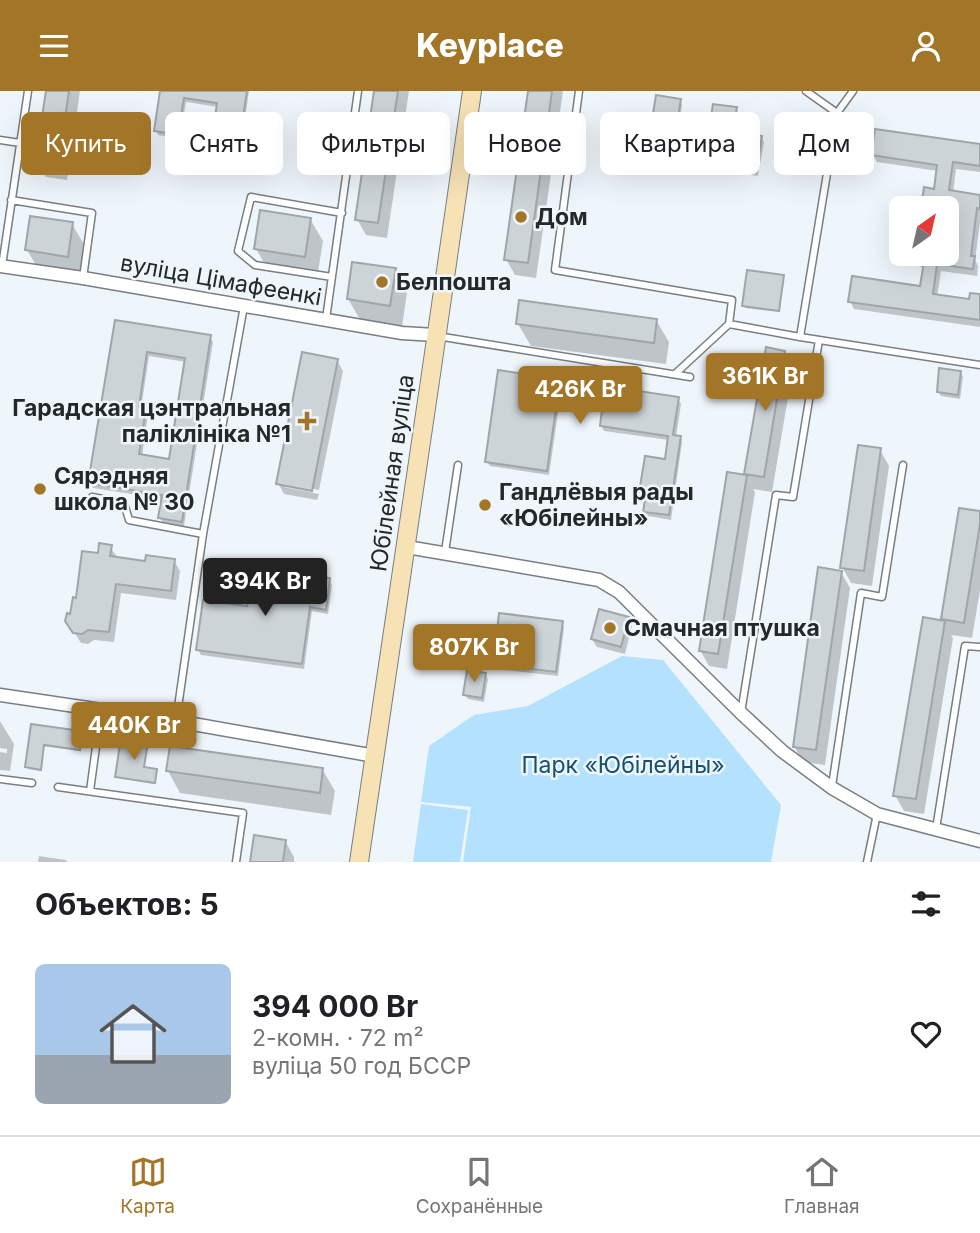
<!DOCTYPE html>
<html lang="ru">
<meta charset="utf-8">
<style>
body{margin:0;font-family:Inter,sans-serif;background:#f2f2f2;color:#202124;height:100vh;display:flex;flex-direction:column;font-size:26px;white-space:nowrap}
*{box-sizing:border-box;margin:0}
p{font-size:23px;color:#757577}
.icon{flex:none;width:38px;height:38px;fill:none;stroke:currentColor;stroke-width:2;stroke-linecap:round;stroke-linejoin:round}
.map{position:relative;height:771px;overflow:hidden}
.details{display:flex;flex-direction:column;background:#fff;flex:1}
.details>*{flex:none}
.banner{position:absolute;left:21px;top:21px;width:938px;height:63px;display:flex;gap:14px}
.needle{width:46px;rotate:34deg}
.fabs{position:absolute;left:889px;top:105px;display:grid;gap:14px}
.fabs a{display:grid;place-items:center;width:70px;height:70px;border-radius:10px;background:#fff;box-shadow:0 7px 28px #0002;font-size:35px}
.price{position:absolute;translate:-50% -60px;padding:0 16px;border-radius:7px;background:#a27527;color:#fff;font-size:23px;line-height:46px;filter:drop-shadow(0 2px 4px #0008)}
.price::after{content:'';position:absolute;left:50%;top:42px;width:21px;height:16px;margin-left:-10px;background:inherit;clip-path:polygon(0 0,100% 0,50% 100%)}
.price.active{background:#222;color:#fff}
ul{padding:0;list-style:none}
li{display:flex;align-items:center;gap:21px;height:175px;padding:0 35px}
li span{display:grid;place-items:center;flex:none;width:196px;height:140px;border-radius:10px;color:#555}
li>.icon{margin-inline-start:auto}
span .icon{width:84px;height:84px;fill:#fffc;stroke-width:1}
li b{font-size:30px}
h2{display:flex;justify-content:space-between;align-items:center;height:84px;padding:0 35px;font-size:30px}
.pill{padding:0 24px;border-radius:10px;background:#fff;box-shadow:0 7px 28px #0002;font-size:24px;line-height:63px}
.pill.active{background:#a27527;color:#fff}
header{display:flex;justify-content:space-between;align-items:center;height:91px;padding:0 35px;background:#a27527;color:#fff;font-size:32px;font-weight:800}
.tabs{display:flex;justify-content:space-around;align-items:center;height:98px;border-top:2px solid #e0e0e0;background:#fff;font-size:19px;color:#757577}
.tabs a{display:grid;justify-items:center;gap:4px}
.tabs .active{color:#a27527}
.map>svg:first-child{display:block}
</style>
<header><svg class="icon" aria-label="menu" viewBox="0 0 24 24"><path d="M4 6h16M4 12h16M4 18h16"/></svg>Keyplace<svg class="icon" aria-label="person" viewBox="0 0 24 24"><circle cx="12" cy="8" r="4"/><path d="M4 21q1-7 8-7t8 7"/></svg></header>
<div class="map">
<svg width="980" height="771" viewBox="0 0 980 771">
<rect width="100%" height="100%" fill="#eff6fb"/>
<path fill="#b3e1fe" d="M622,565L663,569L781,714L771,771H463L471,716L421,711L429,655L474,624L528,615Z
M421,713L468,719L460,771H413Z"/>
<path fill="#0003" fill-rule="evenodd" d="M47,0H80L67,89L46,86L37,70Z
M162,0H249L241,56L216,53L214,48L219,16L186,11L180,48L158,44L156,40Z
M376,0H409L387,147L366,144L357,128Z
M529,0H563L536,187L515,184L506,168Z
M679,10L682,14L679,35L710,40L736,18L738,23L735,42L761,46L764,51L758,85L736,82L733,77L736,58L706,53L702,78L679,74L676,70L679,50L650,45L646,70L623,66L620,61Z
M980,55V81L956,78L953,102L980,106V131L975,169L978,175L977,185L941,180L937,206L971,210L980,205V236L854,218L850,210L922,197L925,177L920,176L915,169L916,163H947V117H922L925,98L935,100L938,80L877,71L873,64Z
M310,128L323,150L317,187L269,180L256,158Z
M72,133L85,155L80,187L40,181L27,159Z
M395,179L407,201L402,236L361,230L348,208Z
M783,186L780,221L745,217L744,215Z
M656,229L669,251L666,273L531,255L518,233Z
M116,231L210,246L213,251L184,435L163,431L160,427L163,408L93,397L90,392ZM149,265L186,271L171,370L142,366L148,323L145,318H141Z
M784,262L793,277L772,401L753,398L755,401L727,578L709,575L700,559L728,383L748,386L746,382Z
M337,269L343,280L319,399L284,392V396L319,403L317,409L284,403L278,392Z
M500,281L678,308L681,313L676,346H680L682,351L671,429L648,425L645,420L647,407L641,402L666,370L669,349L604,340L601,335L604,315L560,308L549,384L490,375L487,371Z
M960,281L963,286L960,308L941,305L938,301Z
M880,359L889,375L872,495L851,492L842,476Z
M980,422V499L972,547L951,544L953,547L924,723L904,720L895,704L924,528L945,532L943,528Z
M110,456L117,466L147,472L174,470L180,480L176,509L121,502L114,551L94,549L88,553L81,552L74,541L72,524L99,464Z
M841,481L850,497L825,674L803,671L794,655Z
M329,489L332,494L328,523L312,520L304,578L201,564L198,559L248,517Z
M628,528L632,535L625,563L597,556L592,548Z
M561,531L564,536L558,585L497,578L495,573Z
M485,583L488,588L484,611L468,608L465,604Z
M0,630L14,653L10,680L0,679V661L7,662V658L0,657Z
M33,635L81,642L80,660L44,655L41,680L28,678Z
M146,653L144,678L156,680L155,693L118,687L117,686Z
M322,678L335,700L331,724L180,702L168,680Z
M285,750L294,766V771H252Z
M39,765L66,769L67,771H38Z"/>
<path fill="#cdd4d8" stroke="#9fa6aa" stroke-width="2" fill-rule="evenodd" d="M46,0H69L58,74L35,70Z
M160,0H247L239,52L212,48L217,12L184,7L178,44L154,40Z
M374,0H398L378,132L355,129Z
M528,0H552L528,172L504,169Z
M656,4L681,8L677,33L709,38L713,13L737,16L733,40L762,45L756,81L731,77L735,54L704,49L700,74L675,70L678,46L648,41L644,66L619,61L624,24L652,29Z
M875,38L980,53V75L953,71L949,99L980,104V118L977,117L971,165H975L973,178L937,173L933,203L969,208L970,202L980,203V229L848,211L852,185L920,195L924,171L910,169L911,163H947V117H921L924,96L934,98L937,74L871,64Z
M260,119L311,127L305,166L254,158Z
M30,125L73,131L68,166L25,159Z
M352,171L396,177L390,215L347,208Z
M747,179L784,184L779,220L742,215Z
M519,209L657,228L654,252L516,233Z
M115,229L211,244L182,431L158,427L162,404L88,392ZM147,261L185,267L169,368L139,363L146,317L139,316Z
M766,256L785,260L764,386L744,383Z
M302,261L338,268L312,400L276,393Z
M939,277L961,280L958,304L937,301Z
M498,279L679,306L673,344L681,345L669,424L643,421L646,403L639,402L645,365L665,368L668,345L600,335L603,311L558,304L547,380L485,371Z
M858,354L881,357L864,480L840,477Z
M727,381L747,384L718,563L699,560Z
M959,417L980,420V433L964,532L941,528Z
M99,452L112,454L110,465L145,470L146,464L175,468L171,500L116,493L109,541L88,539L82,543L73,542L65,530L67,522L70,523L73,506L76,507L82,460L98,462Z
M818,476L842,480L816,659L793,656Z
M252,477L330,487L326,519L310,516L302,573L196,559L203,509L247,515Z
M599,518L629,526L621,556L591,548Z
M499,522L563,530L556,581L493,573Z
M923,526L945,530L916,708L893,705Z
M467,579L486,582L482,607L463,604Z
M31,633L82,640L80,659L44,654L41,679L25,676Z
M121,647L148,651L144,676L157,678L155,692L115,686Z
M170,655L323,677L320,702L166,680Z
M254,744L286,749L283,771H250Z"/>
<g fill="none" stroke-linecap="round" stroke-linejoin="round">
<g stroke="#787e82" stroke-width="9">
<path id="service" d="M579,0L555,179L732,209L729,233
M806,0L837,22
M0,49L20,52
M11,109L92,122L83,187
M2,175L28,0
M332,186L255,174L238,160L251,106L342,122
M326,228L358,0
M437,245L690,286
M800,246L980,274
M675,283L729,233L800,246L837,22L853,0
M92,406L124,412L129,429L203,443
M445,461L458,374
M741,622L776,404L793,406L819,249
M176,630L203,443L244,215
M0,688L32,692
M832,695L861,502L882,506L903,374
M58,696L243,722L236,771
M90,700L101,619
M936,738L965,555L980,556
M867,771L877,723"/>
</g>
<g stroke="#787e82" stroke-width="15">
<path id="minor" d="M0,175L83,187L402,242L435,244
M407,456L599,489L619,501L741,622L782,660L832,697L877,723L980,750
M0,604L176,630L375,665"/>
</g>
<g stroke="#787e82" stroke-width="20">
<path id="secondary" d="M359,771C399,514 434,257 472,0"/>
</g>
<use href="#service" stroke="#fff" stroke-width="6"/>
<use href="#minor" stroke="#fff" stroke-width="12"/>
<use href="#secondary" stroke="#f6e2b5" stroke-width="18"/>
</g>
<g fill="#a27527" stroke="#eff6fb" stroke-width="2.5">
<circle cx="521" cy="126" r="7"/>
<circle cx="382" cy="191" r="7"/>
<path d="M303.5 319.5h7v7h7v7h-7v7h-7v-7h-7v-7h7z"/>
<circle cx="40" cy="398" r="7"/>
<circle cx="485" cy="414" r="7"/>
<circle cx="610" cy="537" r="7"/>
</g>
<g text-anchor="middle" dominant-baseline="central" stroke-width="5" stroke-linejoin="round" paint-order="stroke">
<g font-size="23" font-weight="bold" fill="#252829" stroke="#eff6fb" text-anchor="start">
<text x="535" y="126">Дом</text>
<text x="396" y="191">Белпошта</text>
<text x="291" y="317" text-anchor="end">Гарадская цэнтральная<tspan x="291" dy="26">паліклініка №1</tspan></text>
<text x="54" y="385">Сярэдняя<tspan x="54" dy="26">школа № 30</tspan></text>
<text x="499" y="401">Гандлёвыя рады<tspan x="499" dy="26">«Юбілейны»</tspan></text>
<text x="624" y="537">Смачная птушка</text>
</g>
<g font-size="23" fill="#252829" stroke="#eff6fb">
<text transform="translate(221 189) rotate(10)">вуліца Цімафеенкі</text>
<text transform="translate(392 382) rotate(-82)">Юбілейная вуліца</text>
</g>
<g font-size="23" fill="#145171" stroke="#eff6fb">
<text x="623" y="674">Парк «Юбілейны»</text>
</g>
</g>
</svg>
<div class="fabs">
<a><svg class="needle" viewBox="-14 -14 28 28"><path d="M0-13l5 13h-10z" fill="#e53935"/><path d="M0 13l5-13h-10z" fill="#757577"/></svg></a>
</div>
<b class="price" style="left:765px;top:322px">361K Br</b>
<b class="price" style="left:580px;top:335px">426K Br</b>
<b class="price active" style="left:265px;top:527px">394K Br</b>
<b class="price" style="left:474px;top:593px">807K Br</b>
<b class="price" style="left:134px;top:671px">440K Br</b>
<div class="banner">
<a class="pill active">Купить</a>
<a class="pill">Снять</a>
<a class="pill">Фильтры</a>
<a class="pill">Новое</a>
<a class="pill">Квартира</a>
<a class="pill">Дом</a>
</div>
</div>
<section class="details">
<h2>Объектов: 5<svg class="icon" aria-label="filters" viewBox="0 0 24 24"><path d="M4 7h16M4 17h16"/><circle cx="9" cy="7" r="2"/><circle cx="15" cy="17" r="2"/></svg></h2>
<ul>
<li><span style="background:linear-gradient(#a9c7e8 65%,#9aa5b1 0)"><svg class="icon" aria-label="home" viewBox="0 0 24 24"><path d="M3 11l9-7 9 7M6 9v11h12V9"/></svg></span><div><b>394 000 Br</b><p>2-комн. · 72 m²</p><p>вуліца 50 год БССР</p></div><svg class="icon" aria-label="heart" viewBox="0 0 24 24"><path d="M12 20l-8-8c-3-5 5-10 8-4 3-6 11-1 8 4z"/></svg></li>
</ul>
</section>
<nav class="tabs">
<a class="active"><svg class="icon" aria-label="map" viewBox="0 0 24 24"><path d="M3 6l6-2 6 2 6-2v14l-6 2-6-2-6 2zM9 4v14M15 6v14"/></svg>Карта</a>
<a><svg class="icon" aria-label="saved" viewBox="0 0 24 24"><path d="M7 4h10v16l-5-4-5 4z"/></svg>Сохранённые</a>
<a><svg class="icon" aria-label="home" viewBox="0 0 24 24"><path d="M3 11l9-7 9 7M6 9v11h12V9"/></svg>Главная</a>
</nav>
